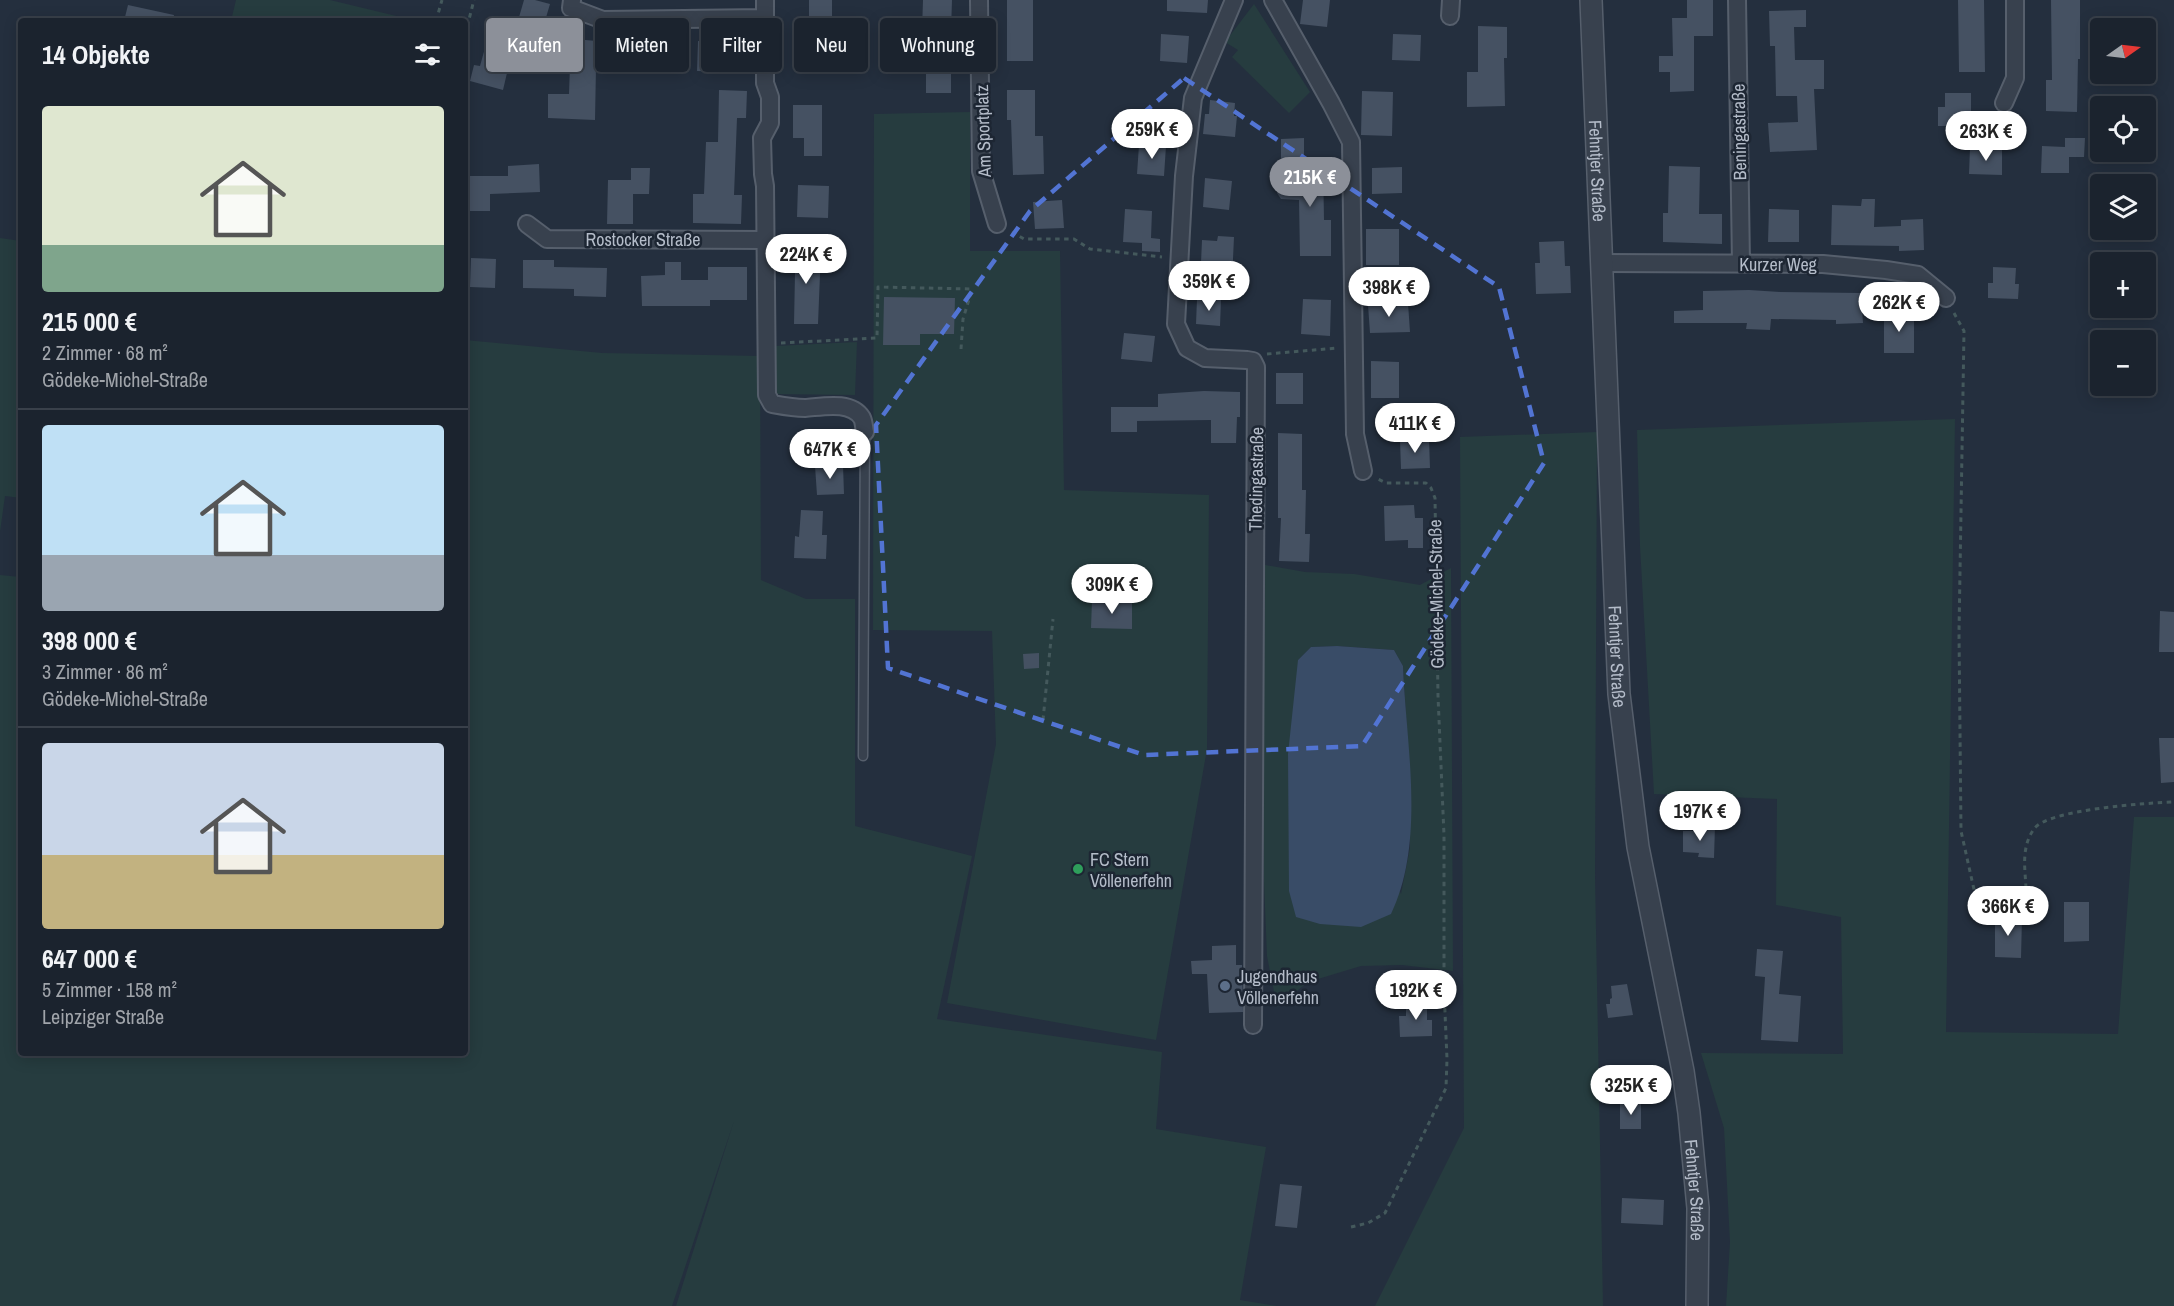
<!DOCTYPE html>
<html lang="de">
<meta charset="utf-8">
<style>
body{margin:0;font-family:"Archivo Narrow",sans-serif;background:#282f3a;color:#f1f3f6;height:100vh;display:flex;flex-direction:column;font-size:22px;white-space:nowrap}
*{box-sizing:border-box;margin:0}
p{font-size:20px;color:#a0a4aa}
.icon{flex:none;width:33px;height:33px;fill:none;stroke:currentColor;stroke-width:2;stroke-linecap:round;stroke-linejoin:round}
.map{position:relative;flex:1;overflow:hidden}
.drawer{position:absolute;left:18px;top:18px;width:450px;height:1038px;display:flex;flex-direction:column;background:#1b232e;border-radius:6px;box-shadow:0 3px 15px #0003,0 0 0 2px #39404a}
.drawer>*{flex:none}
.banner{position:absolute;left:486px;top:18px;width:570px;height:54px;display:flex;gap:12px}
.needle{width:39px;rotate:76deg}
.tools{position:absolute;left:2090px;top:18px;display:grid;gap:12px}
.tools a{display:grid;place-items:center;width:66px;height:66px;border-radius:6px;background:#1b232e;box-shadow:0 3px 15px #0003,0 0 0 2px #39404a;font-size:30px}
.price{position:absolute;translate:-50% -51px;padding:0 14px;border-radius:21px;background:#fff;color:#222;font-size:20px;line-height:39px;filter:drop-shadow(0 2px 3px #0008)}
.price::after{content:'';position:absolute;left:50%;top:36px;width:18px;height:14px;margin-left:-9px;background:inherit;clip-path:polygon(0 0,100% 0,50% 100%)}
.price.on{background:#8c9099;color:#fff}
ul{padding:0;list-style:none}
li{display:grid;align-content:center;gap:12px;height:318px;padding:0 24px}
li+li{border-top:2px solid #39404a}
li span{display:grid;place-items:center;height:186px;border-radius:6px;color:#555}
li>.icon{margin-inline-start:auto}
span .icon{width:108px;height:108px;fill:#fffc;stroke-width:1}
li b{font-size:26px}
h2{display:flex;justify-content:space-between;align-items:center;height:72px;padding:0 24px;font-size:26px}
.tag{padding:0 21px;border-radius:6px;background:#1b232e;box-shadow:0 3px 15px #0003,0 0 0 2px #39404a;font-size:21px;line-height:54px}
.tag.on{background:#8c9099;color:#fff}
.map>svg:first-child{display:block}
</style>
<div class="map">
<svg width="2174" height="1306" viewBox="0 0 2174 1306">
<rect width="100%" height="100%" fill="#242f3e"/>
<path fill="#263c3f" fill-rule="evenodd" d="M236,0H330L417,21H231Z
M1254,4L1310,92L1289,113L1232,57L1238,50L1225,42Z
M970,112V251H1060L1064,490L1209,495L1207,749L1156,1040L947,1003L996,744L992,631L873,630L874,114Z
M0,238L21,241V498L5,496L0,532Z
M465,340L602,353L760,356L761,580L806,599H855V826L972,856L937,1019L1162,1052L1156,1129L1266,1147L1240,1300L1277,1306H676L734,1121L672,1306H0V575L21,577V1053H465Z
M857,342L855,395L773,394L775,346Z
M1955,419L1946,1032L2118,1034L2134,817H2174V1306H1726L1730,1242L1724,1128L1701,1053L1843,1054L1841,917L1776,905L1777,799L1654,794L1640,546L1637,430Z
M1597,432L1595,876L1603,1306H1375L1464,1128L1460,437Z
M1260,564L1305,572L1354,574L1420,585L1451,568L1453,971L1402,965L1361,966L1308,982L1277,1007L1267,956L1264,882ZM1337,646L1394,650L1403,666L1410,782V848L1401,894L1298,660L1311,647Z"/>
<path fill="#394c67" d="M1337,646L1394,650L1403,666C1406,745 1426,841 1391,914L1361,927L1320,924L1296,917L1289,891L1288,754L1298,660L1311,647Z"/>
<path fill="#455162" d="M524,0H535L550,4L540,38L515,31Z
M809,0H832V24H837L836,47L802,46V23H809Z
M923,0H952L951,31L922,30Z
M1007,0H1033V61H1007Z
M1167,0H1208L1207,13L1167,11Z
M1303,0H1330L1327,27L1300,24Z
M1687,0H1713V36H1694V91L1670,92V72H1659V56H1673L1672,18H1687Z
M1958,0H1984L1985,72H1959Z
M2051,0H2080V59H2078L2077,112L2046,111V80H2052Z
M128,5L174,15L173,21H124Z
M1806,10V27H1794L1795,60H1824V89H1814L1817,150L1770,152L1768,123L1798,122L1797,96H1776L1775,46H1770L1769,11Z
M1478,26L1507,27V58H1504L1505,106L1467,107V72H1478Z
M1161,34L1189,36L1187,63L1160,61Z
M1393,34L1421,35L1420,61L1392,60Z
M562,38L597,41L647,40V67H596L595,120L548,118V94H569L570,65H561Z
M698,41L726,42L725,72L697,71Z
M485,48L507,53L502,71L507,73L503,90L470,81L474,65L480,66Z
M926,65H951V93H926Z
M719,90L747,91L746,118H737L734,195H742L741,224L693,223V194H704L706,142H718Z
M1007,90H1035V136H1043L1044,174L1013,175L1011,120H1007Z
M1362,91L1393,92L1392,136L1361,135Z
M1945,93H1971V126H1938V107H1945Z
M1210,100L1235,103L1234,116H1237L1235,137L1203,134L1205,114H1209Z
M793,105H822V156H804V138H793Z
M1304,138V157L1281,158V139Z
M2065,138H2085L2084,157H2069V173H2041L2042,146L2065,147Z
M1139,145L1166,146L1164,176L1137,174Z
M1970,148L2002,150V175L1969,174Z
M1307,161H1323L1324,220H1331V256H1300L1299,200L1281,199L1277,193L1278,187Z
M539,164L540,192L490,194V211H465V176H508V166Z
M1669,166L1700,167L1699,214H1722V244L1663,242V213H1668Z
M1402,167V193L1372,194V168Z
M631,168H650L649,194H633V224H607L608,180H631Z
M1205,178L1232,181L1229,210L1203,207Z
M798,185L829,186L828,218L797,217Z
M1862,199H1875L1874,227L1901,226V220L1923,219L1924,250L1899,251V246L1831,245L1832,205L1861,206Z
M1062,200L1064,228L1035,229L1033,202Z
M1125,209L1152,211L1151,238L1160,239V252L1142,251V243L1123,242Z
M1769,209L1799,210V242H1768Z
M1366,229H1399V265H1366Z
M1218,236L1234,237L1232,281L1212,280L1213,263H1201L1202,240L1217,241Z
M1564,241L1565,266H1570L1571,293L1536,294L1535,263H1540L1539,242Z
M791,250H821L818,324H794L795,273H790Z
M471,258L496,259L495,288L470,287Z
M523,260H554V267L607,268L606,297L574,296V289L523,288Z
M665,262H681V280H708V267H747V300H710V306H642L641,276L665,275Z
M1993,267L2016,268L2015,284H2019L2018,299L1988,298V283H1993Z
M1749,290L1780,292L1861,293L1863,323L1836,324V320L1771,319L1770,330L1746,329L1747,323H1674V311L1703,310V291Z
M884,297L955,298L954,334H920V345H883Z
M1197,299L1221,300L1220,326L1196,324Z
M1303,299L1331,300L1330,336L1301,334Z
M1408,303L1410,332L1370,333L1368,305Z
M1884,312H1911V321H1914V353H1884Z
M1124,333L1155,336L1152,362L1121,359Z
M1371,361L1399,362V398H1371Z
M1276,373H1303V404H1276Z
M1204,391L1240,392V417H1237L1236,443H1211V420L1137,421V432H1111V407H1158V394Z
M1278,433L1302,434V490H1306L1305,534H1310L1309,562L1279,561L1281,518H1278Z
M1429,439L1430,468L1401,469L1400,440Z
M843,465L844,494L817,495L815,466Z
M1414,505L1415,518H1423V548H1408V540L1385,541L1384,506Z
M801,510L823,511L822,535H827L826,559L794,558L795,536L799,537Z
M1092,600L1132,601V629L1091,628Z
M2160,611L2174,612V652H2159Z
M1039,653V668L1024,669L1023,654Z
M2159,738H2174V782L2161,783Z
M1699,826H1715L1714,858L1698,857L1699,853L1683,852V831H1699Z
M2064,902H2089V941L2064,942Z
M1995,917L2022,918L2021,958L1995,957Z
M1236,945V965H1242L1243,1012L1209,1013L1207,974H1192L1191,961L1212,960V946Z
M1757,949L1783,951L1779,994L1801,996L1798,1042L1761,1040L1765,977L1755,976Z
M1627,984L1633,1015L1608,1018L1606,1004H1610V999L1612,998L1611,986Z
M1406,1003H1427V1020H1432V1036L1400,1037L1399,1016H1406Z
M1620,1104H1641V1129H1620Z
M1280,1184L1302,1186L1297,1228L1275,1226Z
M1622,1198L1664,1200L1663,1225L1621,1223Z"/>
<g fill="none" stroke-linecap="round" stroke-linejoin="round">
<g stroke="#565f6c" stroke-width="11">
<path id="service" d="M863,756L865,432"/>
</g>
<g stroke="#565f6c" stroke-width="20">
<path id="minor" d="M572,0L571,8L603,20L765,18
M765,0V83L770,97V123L762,138L763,174L765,186L767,395L772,404C783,406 793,408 805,408C821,407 851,400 862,418C864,422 864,428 865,432
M979,0L981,171L997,224
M1234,0L1193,98L1184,176L1176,324L1187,348L1205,358L1247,360L1253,361L1256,367L1253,1025
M1273,0L1331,103L1351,142L1355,434L1363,471
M1737,0L1741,264
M1450,16L1451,0
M2004,103L2015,78V0
M527,224L547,239L764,240
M1602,263L1823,264L1886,270L1918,275L1946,298"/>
</g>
<g stroke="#565f6c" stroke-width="24">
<g id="tertiary">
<path id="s1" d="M1591,0L1619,694L1638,847L1683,1071L1689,1113L1698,1208L1697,1306"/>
</g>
</g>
<path stroke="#44595c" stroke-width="3" stroke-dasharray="4.5 4.5" stroke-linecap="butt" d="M436,21L442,0
M465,35L474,0
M1012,232L1024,239H1074L1090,249L1162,257
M1954,313L1964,331L1959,632L1961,831L1977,903
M781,343L877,338L878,287L972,289
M961,349L963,319L971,293
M1267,354L1338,348
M1043,720L1053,619
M2026,888C2025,868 2021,847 2034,829C2048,809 2148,803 2174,802
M1351,1227L1368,1223L1385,1213L1446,1088L1447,1059L1444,989V835L1438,696L1435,498L1431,488L1426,483H1386L1378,479"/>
<use href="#service" stroke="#38414e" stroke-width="8"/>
<use href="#minor" stroke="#38414e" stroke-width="16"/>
<use href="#tertiary" stroke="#38414e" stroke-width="21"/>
</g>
<path fill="none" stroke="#5274d3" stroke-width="4.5" stroke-dasharray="12 8" stroke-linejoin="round" d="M1184,78L1499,287L1544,463L1362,746L1144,755L888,668L876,425L1030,211Z"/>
<circle fill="#2e9e5b" stroke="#1d2633" stroke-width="2" cx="1078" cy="869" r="6"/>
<circle fill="#5c6f8a" stroke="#1d2633" stroke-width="2" cx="1225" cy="986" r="6"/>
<g text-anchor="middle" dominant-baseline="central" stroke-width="5" stroke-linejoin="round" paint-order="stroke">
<g font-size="18" fill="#b4bcc9" stroke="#1d2633">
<text transform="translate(983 131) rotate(-92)">Am Sportplatz</text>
<text transform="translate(1739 132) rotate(-91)">Beningastraße</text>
<text stroke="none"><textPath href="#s1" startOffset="171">Fehntjer Straße</textPath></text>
<text x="643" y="239">Rostocker Straße</text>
<text x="1778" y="264">Kurzer Weg</text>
<text transform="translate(1256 479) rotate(-89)">Thedingastraße</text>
<text transform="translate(1436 594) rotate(-91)">Gödeke-Michel-Straße</text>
<text stroke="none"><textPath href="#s1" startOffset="657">Fehntjer Straße</textPath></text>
<text stroke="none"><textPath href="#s1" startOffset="1197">Fehntjer Straße</textPath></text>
</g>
<g font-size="18" fill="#b4bcc9" stroke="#1d2633" text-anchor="start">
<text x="1090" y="859">FC Stern<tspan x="1090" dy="21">Völlenerfehn</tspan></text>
<text x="1237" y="976">Jugendhaus<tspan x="1237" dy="21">Völlenerfehn</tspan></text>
</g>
</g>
</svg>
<div class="tools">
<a><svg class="needle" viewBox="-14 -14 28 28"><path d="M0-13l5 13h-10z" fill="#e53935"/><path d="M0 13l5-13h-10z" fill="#a0a4aa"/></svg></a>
<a><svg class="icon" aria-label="locate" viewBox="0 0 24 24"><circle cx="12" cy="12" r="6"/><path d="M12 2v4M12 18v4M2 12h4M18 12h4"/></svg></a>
<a><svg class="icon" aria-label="layers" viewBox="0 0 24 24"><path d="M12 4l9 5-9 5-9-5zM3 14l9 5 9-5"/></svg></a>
<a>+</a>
<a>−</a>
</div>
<b class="price" style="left:1152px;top:160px">259K €</b>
<b class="price" style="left:1986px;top:162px">263K €</b>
<b class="price on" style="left:1310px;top:208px">215K €</b>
<b class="price" style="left:806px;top:285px">224K €</b>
<b class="price" style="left:1209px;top:312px">359K €</b>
<b class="price" style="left:1389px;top:318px">398K €</b>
<b class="price" style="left:1899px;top:333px">262K €</b>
<b class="price" style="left:1415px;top:454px">411K €</b>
<b class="price" style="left:830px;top:480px">647K €</b>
<b class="price" style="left:1112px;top:615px">309K €</b>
<b class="price" style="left:1700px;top:842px">197K €</b>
<b class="price" style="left:2008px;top:937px">366K €</b>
<b class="price" style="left:1416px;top:1021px">192K €</b>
<b class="price" style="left:1631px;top:1116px">325K €</b>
<div class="banner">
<a class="tag on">Kaufen</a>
<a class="tag">Mieten</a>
<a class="tag">Filter</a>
<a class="tag">Neu</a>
<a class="tag">Wohnung</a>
</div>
<section class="drawer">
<h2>14 Objekte<svg class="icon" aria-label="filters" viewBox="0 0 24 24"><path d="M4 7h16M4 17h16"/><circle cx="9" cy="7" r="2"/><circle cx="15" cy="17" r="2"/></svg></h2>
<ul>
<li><span style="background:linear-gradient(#dfe7d0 75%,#7fa58c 0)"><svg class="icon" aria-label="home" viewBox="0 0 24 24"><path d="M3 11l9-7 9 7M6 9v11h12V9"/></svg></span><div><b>215 000 €</b><p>2 Zimmer · 68 m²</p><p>Gödeke-Michel-Straße</p></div></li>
<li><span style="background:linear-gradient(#bfe0f5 70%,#9aa5b1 0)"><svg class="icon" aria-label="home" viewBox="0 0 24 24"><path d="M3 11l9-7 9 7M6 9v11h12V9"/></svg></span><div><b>398 000 €</b><p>3 Zimmer · 86 m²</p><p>Gödeke-Michel-Straße</p></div></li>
<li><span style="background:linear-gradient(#c9d6e8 60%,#c2b280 0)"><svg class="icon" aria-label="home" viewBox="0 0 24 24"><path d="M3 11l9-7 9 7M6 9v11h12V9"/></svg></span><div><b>647 000 €</b><p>5 Zimmer · 158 m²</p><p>Leipziger Straße</p></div></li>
</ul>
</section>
</div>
